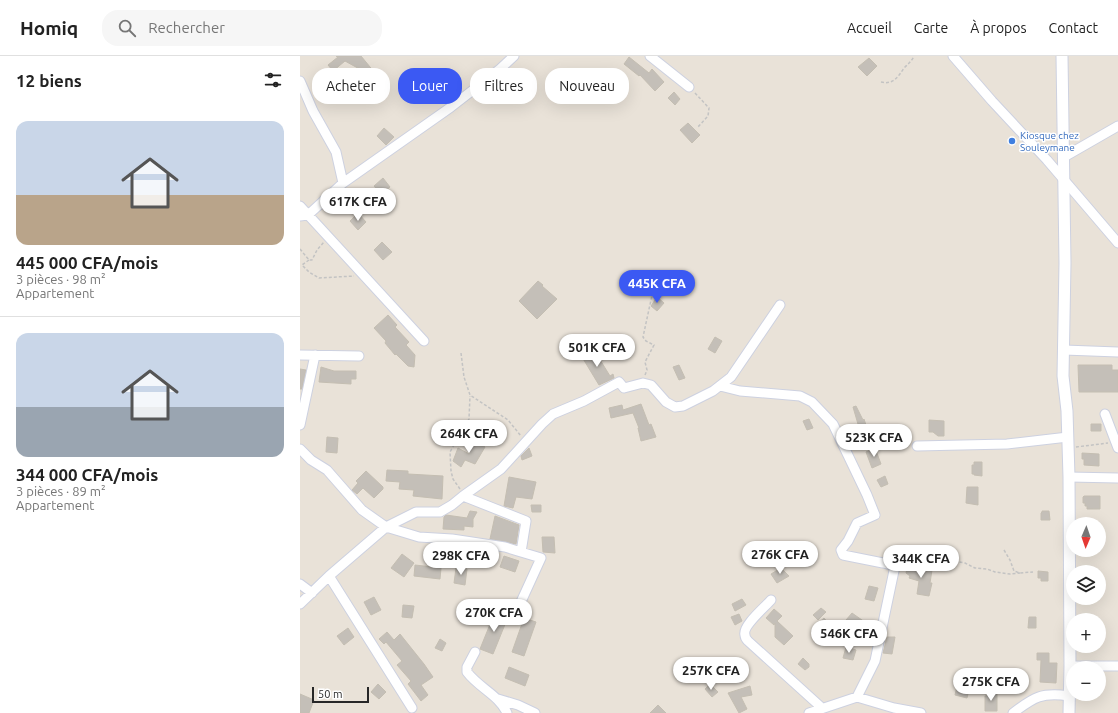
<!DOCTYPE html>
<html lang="fr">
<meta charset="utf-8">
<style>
body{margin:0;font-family:Ubuntu,sans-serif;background:#f6f6f6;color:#222;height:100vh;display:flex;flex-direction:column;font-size:15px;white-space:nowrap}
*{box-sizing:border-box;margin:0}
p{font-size:13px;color:#767676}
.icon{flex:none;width:22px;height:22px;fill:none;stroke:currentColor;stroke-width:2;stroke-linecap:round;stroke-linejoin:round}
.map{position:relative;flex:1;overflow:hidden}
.panel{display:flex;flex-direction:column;background:#fff;width:300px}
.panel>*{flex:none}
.banner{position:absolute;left:12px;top:12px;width:380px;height:36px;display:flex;gap:8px}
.needle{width:26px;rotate:182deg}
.controls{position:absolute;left:766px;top:461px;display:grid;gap:8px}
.controls a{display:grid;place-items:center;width:40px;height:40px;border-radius:50%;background:#fff;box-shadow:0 4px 16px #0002;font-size:20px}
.scale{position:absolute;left:12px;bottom:10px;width:57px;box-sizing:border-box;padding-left:4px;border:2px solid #272727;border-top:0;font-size:11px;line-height:14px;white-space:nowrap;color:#272727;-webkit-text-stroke:3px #fff;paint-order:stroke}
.price{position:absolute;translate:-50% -34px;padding:0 9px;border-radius:14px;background:#fff;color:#222;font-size:13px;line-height:26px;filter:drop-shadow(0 1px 2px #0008)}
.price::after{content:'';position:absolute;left:50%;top:24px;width:12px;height:9px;margin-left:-6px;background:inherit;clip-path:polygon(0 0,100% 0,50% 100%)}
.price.selected{background:#3b59f3;color:#fff}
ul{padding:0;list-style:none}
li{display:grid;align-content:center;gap:8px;height:212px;padding:0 16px}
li+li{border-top:1px solid #e0e0e0}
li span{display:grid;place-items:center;height:124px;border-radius:12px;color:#555}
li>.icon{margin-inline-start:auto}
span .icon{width:72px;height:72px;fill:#fffc;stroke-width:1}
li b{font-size:17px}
h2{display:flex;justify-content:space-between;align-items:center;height:48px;padding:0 16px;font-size:17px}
.chip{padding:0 14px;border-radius:16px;background:#fff;box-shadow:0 4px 16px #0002;font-size:14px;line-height:36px}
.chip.selected{background:#3b59f3;color:#fff}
header{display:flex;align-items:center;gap:24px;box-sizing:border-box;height:56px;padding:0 20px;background:#fff;border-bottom:1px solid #e0e0e0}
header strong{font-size:19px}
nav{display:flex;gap:22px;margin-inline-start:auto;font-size:14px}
.search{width:280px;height:36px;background:#f6f6f6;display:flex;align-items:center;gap:10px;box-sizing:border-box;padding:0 14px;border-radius:16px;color:#767676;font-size:15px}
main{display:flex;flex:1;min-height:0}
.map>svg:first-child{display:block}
</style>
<header>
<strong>Homiq</strong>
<div class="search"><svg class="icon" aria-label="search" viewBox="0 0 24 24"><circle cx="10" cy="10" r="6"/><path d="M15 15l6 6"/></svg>Rechercher</div>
<nav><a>Accueil</a><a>Carte</a><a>À propos</a><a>Contact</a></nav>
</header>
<main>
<section class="panel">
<h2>12 biens<svg class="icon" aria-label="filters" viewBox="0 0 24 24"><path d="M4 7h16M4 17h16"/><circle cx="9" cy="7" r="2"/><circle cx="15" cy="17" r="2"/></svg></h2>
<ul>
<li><span style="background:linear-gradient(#c9d6e8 60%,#b9a48a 0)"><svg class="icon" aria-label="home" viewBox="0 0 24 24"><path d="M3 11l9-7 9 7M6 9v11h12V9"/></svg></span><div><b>445 000 CFA/mois</b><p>3 pièces · 98 m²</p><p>Appartement</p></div></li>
<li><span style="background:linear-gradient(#c9d6e8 60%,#9aa5b1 0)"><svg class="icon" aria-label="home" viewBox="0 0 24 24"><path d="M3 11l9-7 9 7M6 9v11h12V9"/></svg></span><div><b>344 000 CFA/mois</b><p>3 pièces · 89 m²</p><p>Appartement</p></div></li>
</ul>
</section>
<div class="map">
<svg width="818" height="657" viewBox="0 0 818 657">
<rect width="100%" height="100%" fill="#e9e2d8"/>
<path fill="#c4bfb8" stroke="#c4beb2" d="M36,0H61L75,17L73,20L75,23L66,33L63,30L49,46L42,39L50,25L56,30L65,16L45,5L33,15L28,9L38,1Z
M329,1L349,17L352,13L364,26L355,35L340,19L339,20L324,8Z
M569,2L577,10L567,20L558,11Z
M374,36L380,43L375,49L368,42Z
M388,67L400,79L392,87L380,74Z
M84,72L94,81L86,89L77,80Z
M83,122L90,131L81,138L74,130Z
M58,157L66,166L58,174L50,165Z
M82,186L92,196L83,204L74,194Z
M238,225L243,229L242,230L257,243L237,263L219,245Z
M357,241L364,247L357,255L351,250Z
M88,259L97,269L95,271L109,286L106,289L115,299L114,311L108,310L96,298L95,299L85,287L86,285L74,272Z
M415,281L422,285L415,297L408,293Z
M294,294L310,320L313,318L314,322L299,329L282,301Z
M379,309L385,322L379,324L373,311Z
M778,309H812V314H818V336H779Z
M21,311L34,315H56V323H51V328L19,326Z
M0,313L6,314L2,333H0Z
M341,348L349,369L351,368L356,381L341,385L338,372H339L333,357L311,362L309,352L322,349L323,354Z
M556,350L563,364L564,363L567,372L560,375L553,351Z
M509,363L513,372L507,374L503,365Z
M629,364L644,365V380H638L633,376H629Z
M791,368H801V375H791Z
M27,381L38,382L37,397L26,396Z
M172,384L182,386L181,389L185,391L175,408L165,404L161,411L153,405L158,392L169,398Z
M229,392L232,400L222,404L221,400Z
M575,392L581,408L572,412L566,396Z
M782,397L799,398V410L784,409V403H782Z
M674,406H682V420L674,419V418H672V409H674Z
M87,414L108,415V418L143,420L142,443L113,440L114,434L99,433L100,426L86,425Z
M66,415L83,431V433L74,442L63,432L57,438L52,434L58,427L56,425Z
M585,420L588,428L581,431L577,424Z
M209,421L236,426L232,443L216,441L213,452L204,450Z
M667,431H678V449L666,447Z
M784,440H800V453H787V450H785V447H783V441Z
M231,449H241V456H232Z
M170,455L177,456L173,463V471L164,470V474L143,473L144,461L146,459L167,462Z
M742,455H749L750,464H741V457L742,456Z
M195,460L219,469L216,488L190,483Z
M242,481H254L255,497L243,496Z
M102,498L114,507L104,521L91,512Z
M204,500L219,505L215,516L200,511Z
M115,509L141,512L140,523L114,520Z
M608,509L632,514L630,527H632L629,540L617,538L619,525L609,522L610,520L606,517Z
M156,512L167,513L165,529L154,527Z
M481,512L489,520L477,527L471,518Z
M738,515L748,516V525H741V522H738Z
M569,530L578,532L574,545L565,543Z
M74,541L81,554L71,559L64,546Z
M442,543L446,549L435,555L432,548Z
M103,549L114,550L112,562L102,561Z
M521,552L526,556L518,564L513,559Z
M474,553L482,560L477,565L493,580L484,589L475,581V567L474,569L466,562Z
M195,556L208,561L193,598L180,593Z
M552,557L569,569L563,577L558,573L556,576L546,570L549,566L546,564Z
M439,558L442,565L435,569L431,561Z
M729,561H736V572H728Z
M224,562L236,566L224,600L212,596Z
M524,562L528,567L520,574L516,569Z
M48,572L54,581L44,589L37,580Z
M87,576L94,584L100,578L124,608L133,621L121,629L128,639L121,645L108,628L111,625L97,609L102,605L86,586L84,588L79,583Z
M587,581H595L592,598L583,597Z
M140,583L146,587L142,595L135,592Z
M546,591L556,594L553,604L543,602Z
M737,597H749V607H757L756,627L740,626L741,604H737Z
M503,602L509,608V611L505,614L498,608Z
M209,611L229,619L225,630L205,622Z
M658,626L670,629L667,642L655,639Z
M78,628L86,636L79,643L71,636Z
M410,628L418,636L412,641L405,633Z
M450,630L452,639L441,641L447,653L439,657L428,637Z
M687,637H697V655H685V640H687Z
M0,638L14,644L9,657H0Z
M358,649L366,657H350Z"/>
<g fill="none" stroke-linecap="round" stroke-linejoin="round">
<g stroke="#cdd1e0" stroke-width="11">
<path id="minor" d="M350,0L389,31
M653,0L692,45L747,104L818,187
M0,25L13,55L36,96L43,127
M764,101L818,70
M0,150L124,285
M0,160L8,159L43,127L151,51L200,13L214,0
M764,294L818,296
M0,299L59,300
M420,330L440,335L500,340L512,346L533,368L567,439L575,459L557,467L548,485L541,494L543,499L583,507L595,510L575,605L557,641
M805,358L818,392
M0,369L15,299
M617,390L707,388L768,381
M0,393L11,404L27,414L62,454L86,471L119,481L152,483L205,491L221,496
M769,421L818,422
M163,440L226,465L221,496L241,502L220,548
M29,520L112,652
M0,528L12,537
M471,544C465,551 442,570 445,579C445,581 447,584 448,585L522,652
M0,548L29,520L86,471L116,456H140L152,449L163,440L201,413L242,368L253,358L284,345L319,326L324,332L343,327L351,329L366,346L375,351L383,350L413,335L431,321L480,249
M175,596L167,611V616C179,632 199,639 207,657
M770,610H818
M198,643L218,649L235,657
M509,657L557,641L594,652L621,657
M713,657C734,641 742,636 769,640"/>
</g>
<g stroke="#cdd1e0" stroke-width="13">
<path id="tertiary" d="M762,0L765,207L763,320L767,355L769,421L770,610L769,657"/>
</g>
<path stroke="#c3c3c3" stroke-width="1.5" stroke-dasharray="3 2" stroke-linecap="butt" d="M581,26C593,29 598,21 604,12C608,8 612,5 614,0
M395,37L409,52L408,60L397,72
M0,193L9,204H12L17,194L24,186
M9,204L2,209L9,216L19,222L54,220
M161,297L164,321L170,339L208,364L221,380
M345,319L347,314L345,306L354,289L346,285L343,281L354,230
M776,391L808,387
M160,433L153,423L151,415L150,396L169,363L170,340
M704,494L710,504L714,515L720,517L733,516
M636,510L649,504L665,507L675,512L687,513L695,516L710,518L720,517"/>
<use href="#minor" stroke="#fff" stroke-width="9"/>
<use href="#tertiary" stroke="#fff" stroke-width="11"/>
</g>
<circle fill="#3f7fe0" stroke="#fff" stroke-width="1.5" cx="712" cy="85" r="4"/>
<g text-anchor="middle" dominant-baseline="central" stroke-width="3" stroke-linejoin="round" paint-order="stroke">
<g font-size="10" fill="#366cbe" stroke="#fff" text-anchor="start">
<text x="720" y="79">Kiosque chez<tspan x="720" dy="12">Souleymane</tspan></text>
</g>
</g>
</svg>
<div class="controls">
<a><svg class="needle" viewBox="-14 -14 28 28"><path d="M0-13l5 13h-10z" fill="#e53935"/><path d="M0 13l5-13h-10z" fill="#767676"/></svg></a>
<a><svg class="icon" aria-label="layers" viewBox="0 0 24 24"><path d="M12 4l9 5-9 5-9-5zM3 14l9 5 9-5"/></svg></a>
<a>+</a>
<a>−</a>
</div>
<div class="scale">50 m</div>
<b class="price" style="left:58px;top:166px">617K CFA</b>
<b class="price selected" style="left:357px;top:248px">445K CFA</b>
<b class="price" style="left:297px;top:312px">501K CFA</b>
<b class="price" style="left:169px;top:398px">264K CFA</b>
<b class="price" style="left:574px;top:402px">523K CFA</b>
<b class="price" style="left:480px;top:519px">276K CFA</b>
<b class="price" style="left:161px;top:520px">298K CFA</b>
<b class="price" style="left:621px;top:523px">344K CFA</b>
<b class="price" style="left:194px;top:577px">270K CFA</b>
<b class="price" style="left:549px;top:598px">546K CFA</b>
<b class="price" style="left:411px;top:635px">257K CFA</b>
<b class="price" style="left:691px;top:646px">275K CFA</b>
<div class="banner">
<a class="chip">Acheter</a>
<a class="chip selected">Louer</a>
<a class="chip">Filtres</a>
<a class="chip">Nouveau</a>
</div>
</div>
</main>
